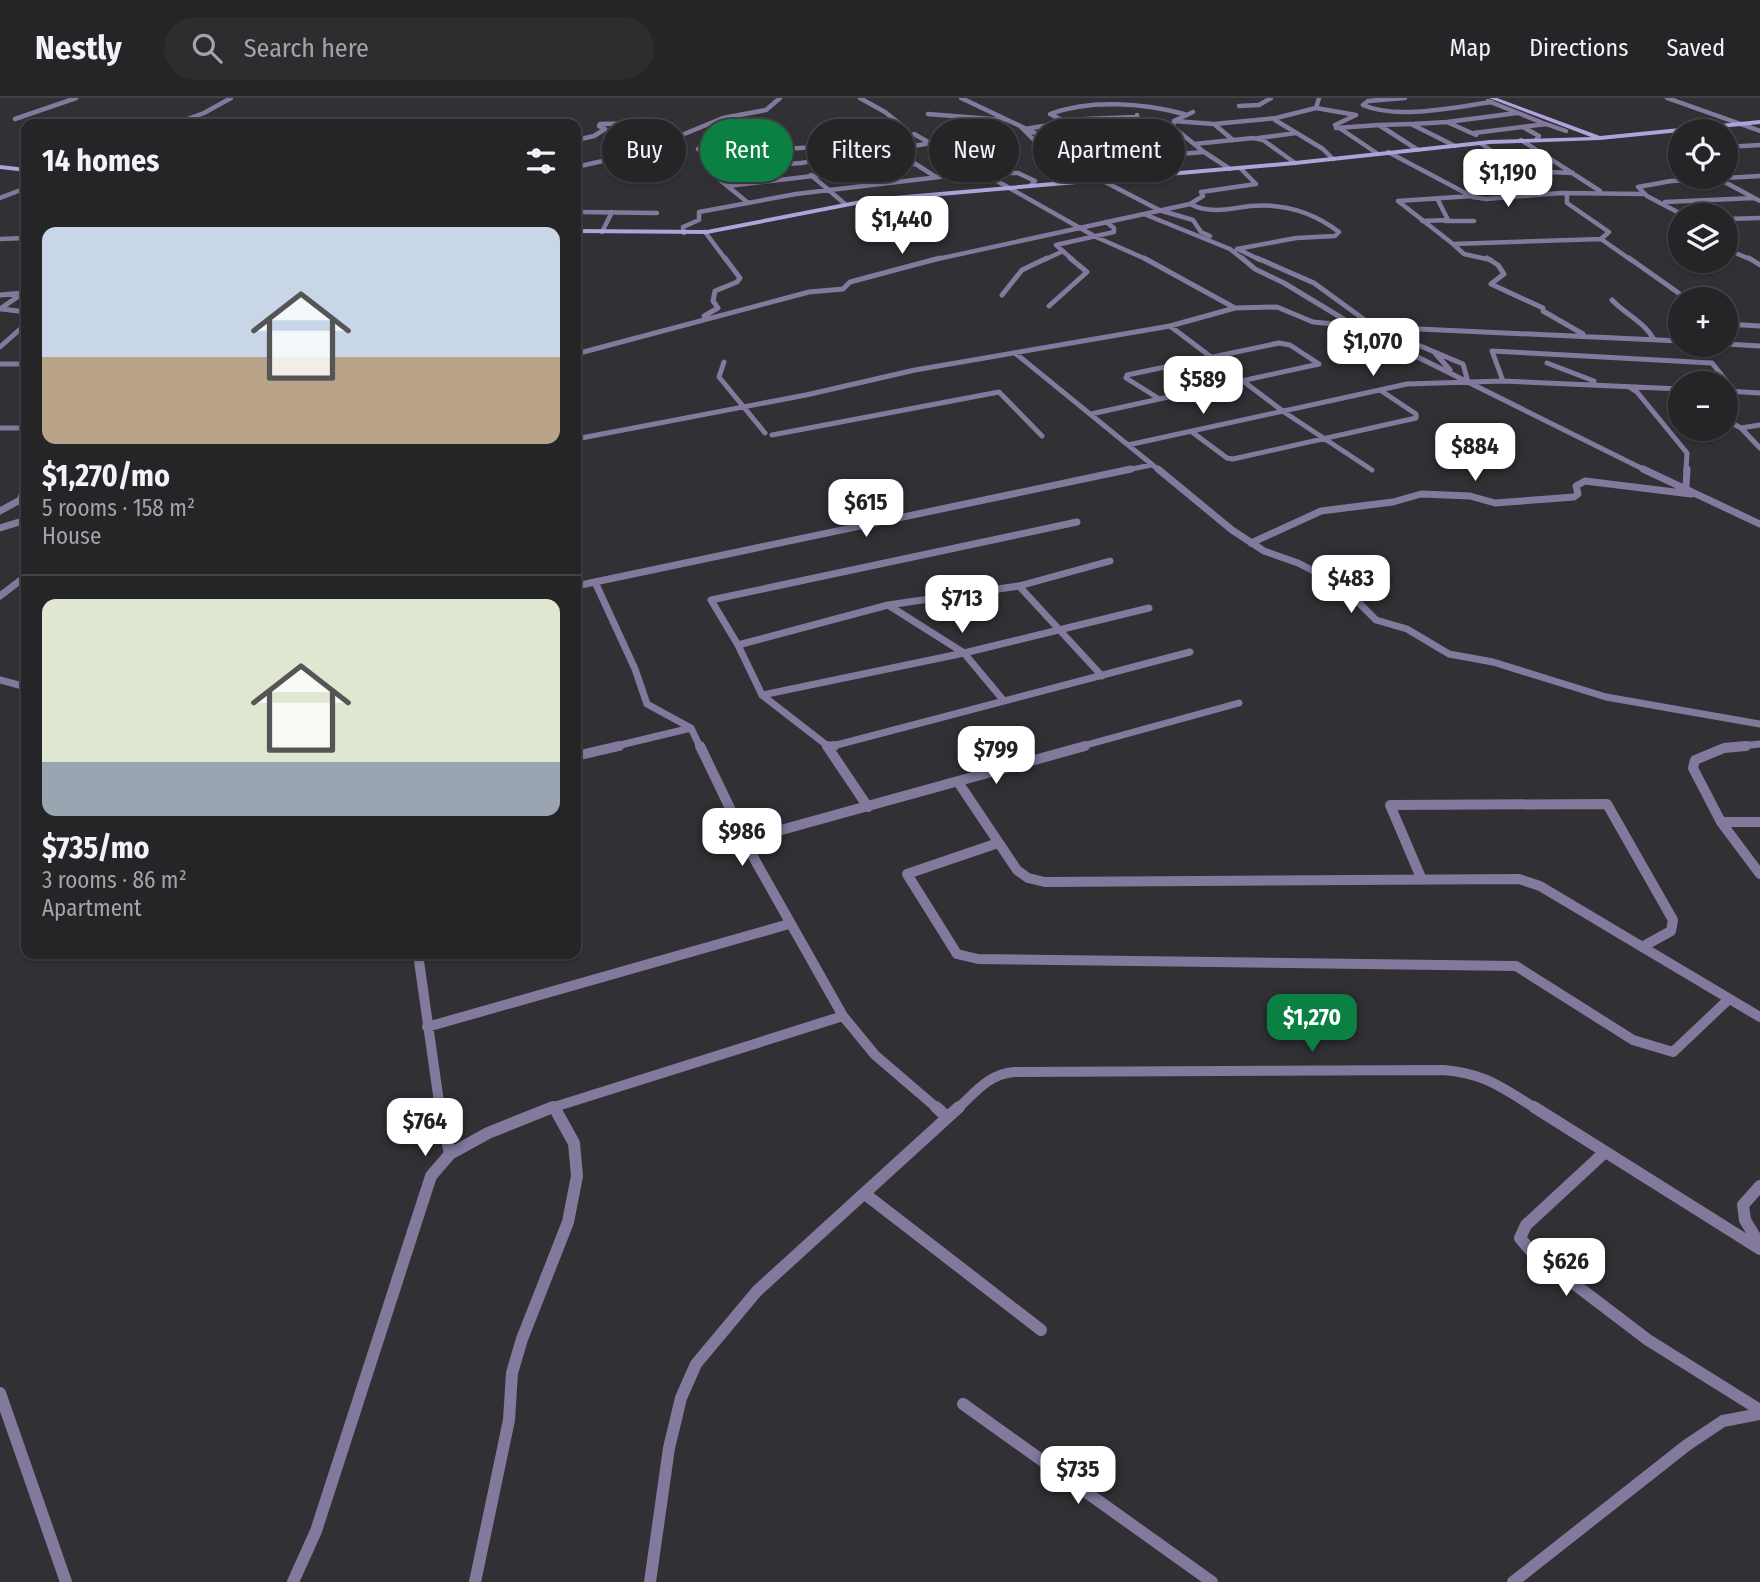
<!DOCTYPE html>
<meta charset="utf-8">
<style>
body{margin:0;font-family:"Fira Sans Condensed",sans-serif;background:#2d2c2f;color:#f1f3f6;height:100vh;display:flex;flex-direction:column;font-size:26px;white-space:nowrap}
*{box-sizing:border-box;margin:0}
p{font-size:23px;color:#a3a4a7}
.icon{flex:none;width:38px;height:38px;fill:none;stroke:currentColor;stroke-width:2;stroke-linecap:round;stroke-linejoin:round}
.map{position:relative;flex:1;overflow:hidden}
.sheet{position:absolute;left:21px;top:21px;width:560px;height:840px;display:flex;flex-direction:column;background:#252427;border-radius:14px;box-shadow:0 2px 5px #0004,0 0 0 2px #424144}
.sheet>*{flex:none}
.guide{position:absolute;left:602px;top:21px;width:665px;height:63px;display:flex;gap:14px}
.fabs{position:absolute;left:1668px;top:21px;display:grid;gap:14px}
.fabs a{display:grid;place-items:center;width:70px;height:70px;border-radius:50%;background:#252427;box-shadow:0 2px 5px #0004,0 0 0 2px #424144;font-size:35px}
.price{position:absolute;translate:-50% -60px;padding:0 16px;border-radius:14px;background:#fff;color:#222;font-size:23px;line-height:46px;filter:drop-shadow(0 2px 4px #0008)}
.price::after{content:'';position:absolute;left:50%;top:42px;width:21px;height:16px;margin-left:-10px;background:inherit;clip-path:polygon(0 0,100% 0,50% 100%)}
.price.current{background:#0b8043;color:#fff}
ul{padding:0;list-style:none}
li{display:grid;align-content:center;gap:14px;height:371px;padding:0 21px}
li+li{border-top:2px solid #424144}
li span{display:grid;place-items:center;height:217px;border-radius:14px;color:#555}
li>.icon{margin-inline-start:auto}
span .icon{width:126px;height:126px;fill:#fffc;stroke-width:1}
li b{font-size:30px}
h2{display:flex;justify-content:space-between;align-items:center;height:84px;padding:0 21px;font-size:30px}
.chip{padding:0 24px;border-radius:32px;background:#252427;box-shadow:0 2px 5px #0004,0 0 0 2px #424144;font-size:24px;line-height:63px}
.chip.current{background:#0b8043;color:#fff}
header{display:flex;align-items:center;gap:42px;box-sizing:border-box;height:98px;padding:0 35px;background:#252427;border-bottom:2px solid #424144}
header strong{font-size:33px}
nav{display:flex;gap:38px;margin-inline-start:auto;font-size:24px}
.search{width:490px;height:63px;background:#2d2c2f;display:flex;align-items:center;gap:18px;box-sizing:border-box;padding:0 24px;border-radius:38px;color:#a3a4a7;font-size:26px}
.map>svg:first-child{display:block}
</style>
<header>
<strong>Nestly</strong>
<div class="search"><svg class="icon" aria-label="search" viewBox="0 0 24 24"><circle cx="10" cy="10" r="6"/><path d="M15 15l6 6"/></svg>Search here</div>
<nav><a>Map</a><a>Directions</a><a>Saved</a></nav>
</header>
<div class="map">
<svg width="1760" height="1484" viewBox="0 0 1760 1484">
<rect width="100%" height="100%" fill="#313034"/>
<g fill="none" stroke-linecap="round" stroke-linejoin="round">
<path stroke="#82799d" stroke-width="4.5" d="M860,0L885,14L905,30
M961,0L1130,80
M1405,0L1368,3L1363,7C1397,22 1456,9 1492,4
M1667,0L1760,33
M1488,3L1543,25
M1239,8L1259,7L1271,0
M1316,10L1356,17L1335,27L1378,56
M928,16L1003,22
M1137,17L1138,31L1167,57
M1276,20L1275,22L1323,51L1333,61
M15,21L76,0
M1064,23L1050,16C1090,1 1143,5 1184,16
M1174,23L1214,26
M1447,24L1517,15
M174,26L204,15L231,0
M1413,26L1447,24L1476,37
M1021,29L1038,46L1053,52L1061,61L1159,112L1193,122L1201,134L1210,138
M1523,29L1539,38L1536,42
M1336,30L1379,27
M1025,31L1085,21L1136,19
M1474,35L1546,26L1566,33
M914,36L1096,139L1148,162
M1258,40L1296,35
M576,42L594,38L605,31L599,28L600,26L651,25L633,39L642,47L651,49
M1233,42L1214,26L1276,20L1316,10L1319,0
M1521,42L1600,93
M1480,45L1521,73L1573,75
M1194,46L1253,40L1263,42L1295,65
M1726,49L1760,47
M698,51L714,59V77L747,104
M843,52L845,58L867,72
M893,52L930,45
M1418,52L1379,27L1411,26L1455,48
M1204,54L1230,71
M1388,54L1473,99L1486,101L1561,95L1644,96
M708,56L876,45L895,53L936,79
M644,58L673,48L663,47
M1127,60L1204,54L1173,29L1174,23L1193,14
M1097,63L1127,60L1098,41
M576,69L638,55L723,20L766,12L780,0
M715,71L801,65L845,58
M811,77L845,106
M1721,82L1760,103
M728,88L915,66
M1472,98L1398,103L1453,146L1601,141L1609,134L1567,105V95
M0,100L26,90
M1665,104L1754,100
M1190,106C1209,116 1230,111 1250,108C1284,105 1313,114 1339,134L1335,138L1296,140L1237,151
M576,114L657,115
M1144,116L1230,151L1244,162
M1683,117L1647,98L1638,89L1671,83L1760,78
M1726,121L1760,120
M1422,123L1448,122L1438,102
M1445,123H1474
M602,134L612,114
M705,134L726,162
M684,135L683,129L699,122V114L796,96L973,75H1018L1035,83L1030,88
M0,141L26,140
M1601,141L1631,162
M1453,146L1464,156L1491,162
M1238,151L1260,162
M1726,151L1752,162
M933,162L1190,106L1203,98L1201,94L1256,86L1240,70
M1044,162L1061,154
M1073,162L1056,147L1114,134V130L1106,124"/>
<path stroke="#82799d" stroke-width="5" d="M1144,160L1235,210
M1242,160L1255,171L1284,185L1355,228L1647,373
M1257,160L1314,185L1373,228L1463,266L1468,284L1465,282
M1487,160L1498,167L1504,176L1491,186L1543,210V213L1583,236
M1629,160L1687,201
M1749,160L1760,167
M0,197L23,195
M1002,197L1022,172L1047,160
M1612,202C1626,217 1645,224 1654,242
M1049,208L1087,174L1070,160
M0,211L23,195
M2,211L26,214
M704,218L718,210L713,203L715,193L737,184L740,180L725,160
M1726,226L1760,228
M1170,228L1284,314L1372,372
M1726,246L1760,248
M0,249L26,226
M1015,255L1160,373
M1435,255L1450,272
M576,256L809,194L843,191L850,184L940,160
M724,264L719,279L765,335
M1547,265L1594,283
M0,266H26
M1503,283L1492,253L1712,265L1735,294
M1629,289L1637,294L1687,355L1686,373
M1726,293L1760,295
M1091,316L1319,266L1290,247L1279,245L1127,277L1126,280L1158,300
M1726,322L1741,330
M1760,327L1741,330L1760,350
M0,330H26
M1192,334L1227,360L1233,361L1416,320V316L1380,292
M772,337L999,294L1042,338
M576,341L806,297L915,272L1170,228L1235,210L1277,209L1313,224L1355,228L1680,243
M1128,347L1407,286L1503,283L1680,291
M1122,373L1151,367"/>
<path stroke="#82799d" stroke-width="7" d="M1158,371L1232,432L1264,453L1298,465L1341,487L1376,522L1407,531L1449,556L1493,564L1606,599L1760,626
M1643,371L1760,426
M1686,389L1687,371
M0,413L20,402L26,387
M0,430L26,422
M1251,445L1321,413L1393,404L1421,396L1470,398L1495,405L1574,399L1578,396L1576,388L1585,383L1691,396
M595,484L635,571L647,606L691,630L700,649
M576,488L1131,371
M1019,488L1102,578
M0,498L26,478
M888,507L964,555L1004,603
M738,547L888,507L1019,488L1110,463
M0,582L26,589
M762,597L964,555L1149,510
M612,649L691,630
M829,649L1190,554
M829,649L762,597L738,547L711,502L1077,424
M1079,649L1239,605
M1730,649L1760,646"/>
<path stroke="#82799d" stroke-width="10" d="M700,648L756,764L843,918L875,957L938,1011
M827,648L868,709
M1746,648L1724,650L1695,662L1693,670L1721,724L1760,776
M829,649L834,648
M576,658L619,648
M958,684L1017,772L1028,780L1045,784L1519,781L1540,788L1760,919
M1721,724H1760
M745,742L1085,648
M998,745L907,776L957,856L978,861L1516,868L1633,942L1673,954L1729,901
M1422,782L1390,707L1607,706L1673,822L1671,833L1642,849
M418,856L440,1011
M427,929L789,826
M548,1011L843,918
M957,1011C975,995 988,976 1014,974L1443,972C1485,975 1502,990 1537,1011"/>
<path stroke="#82799d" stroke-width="12" d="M440,1009L450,1056
M936,1009L947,1019
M1534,1009L1760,1151
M1605,1054L1526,1127L1520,1140L1531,1153L1648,1242L1760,1312
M1760,1088L1743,1107L1745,1122L1760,1147
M865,1096L1041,1232
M0,1295L66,1484
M963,1306L1212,1484
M293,1484L316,1433L431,1078L450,1056L488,1035L553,1009
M475,1484L509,1322L512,1275L522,1241L568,1124L577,1078L574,1045L554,1009
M650,1484L669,1350L681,1300L696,1266L757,1193L959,1009
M1513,1484L1687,1347L1723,1323L1760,1316"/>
<path fill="#b0a2db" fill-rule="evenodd" d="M1489,0H1497L1600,38L1760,22V26L1600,42L1490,46L1295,67L871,104L707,136L576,135V131L707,132L871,100L1295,63L1490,42L1591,39Z
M0,67L26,70V74L0,71Z"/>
</g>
</svg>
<div class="fabs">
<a><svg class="icon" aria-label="locate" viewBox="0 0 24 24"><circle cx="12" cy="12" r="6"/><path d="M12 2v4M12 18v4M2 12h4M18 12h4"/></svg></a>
<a><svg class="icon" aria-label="layers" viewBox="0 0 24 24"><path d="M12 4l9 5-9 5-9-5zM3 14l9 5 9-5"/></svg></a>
<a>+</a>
<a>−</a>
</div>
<b class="price" style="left:1508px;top:111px">$1,190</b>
<b class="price" style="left:902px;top:158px">$1,440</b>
<b class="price" style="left:1373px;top:280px">$1,070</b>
<b class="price" style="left:1203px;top:318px">$589</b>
<b class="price" style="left:1475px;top:385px">$884</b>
<b class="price" style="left:866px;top:441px">$615</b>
<b class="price" style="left:1351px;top:517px">$483</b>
<b class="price" style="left:962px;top:537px">$713</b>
<b class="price" style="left:996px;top:688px">$799</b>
<b class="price" style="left:742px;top:770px">$986</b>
<b class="price current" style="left:1312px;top:956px">$1,270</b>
<b class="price" style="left:425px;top:1060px">$764</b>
<b class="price" style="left:1566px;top:1200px">$626</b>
<b class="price" style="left:1078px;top:1408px">$735</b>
<div class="guide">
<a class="chip">Buy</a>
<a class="chip current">Rent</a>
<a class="chip">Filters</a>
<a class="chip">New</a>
<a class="chip">Apartment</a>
</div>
<section class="sheet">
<h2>14 homes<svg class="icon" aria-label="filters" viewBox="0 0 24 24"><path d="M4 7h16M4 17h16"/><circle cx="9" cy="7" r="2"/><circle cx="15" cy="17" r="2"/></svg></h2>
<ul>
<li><span style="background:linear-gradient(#c9d6e8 60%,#b9a48a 0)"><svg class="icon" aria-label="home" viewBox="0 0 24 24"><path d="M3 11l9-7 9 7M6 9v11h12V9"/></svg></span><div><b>$1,270/mo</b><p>5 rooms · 158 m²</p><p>House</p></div></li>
<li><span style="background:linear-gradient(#dfe7d0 75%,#9aa5b1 0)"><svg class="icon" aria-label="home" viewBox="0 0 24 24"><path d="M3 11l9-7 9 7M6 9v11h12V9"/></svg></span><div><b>$735/mo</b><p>3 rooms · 86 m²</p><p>Apartment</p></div></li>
</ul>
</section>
</div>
